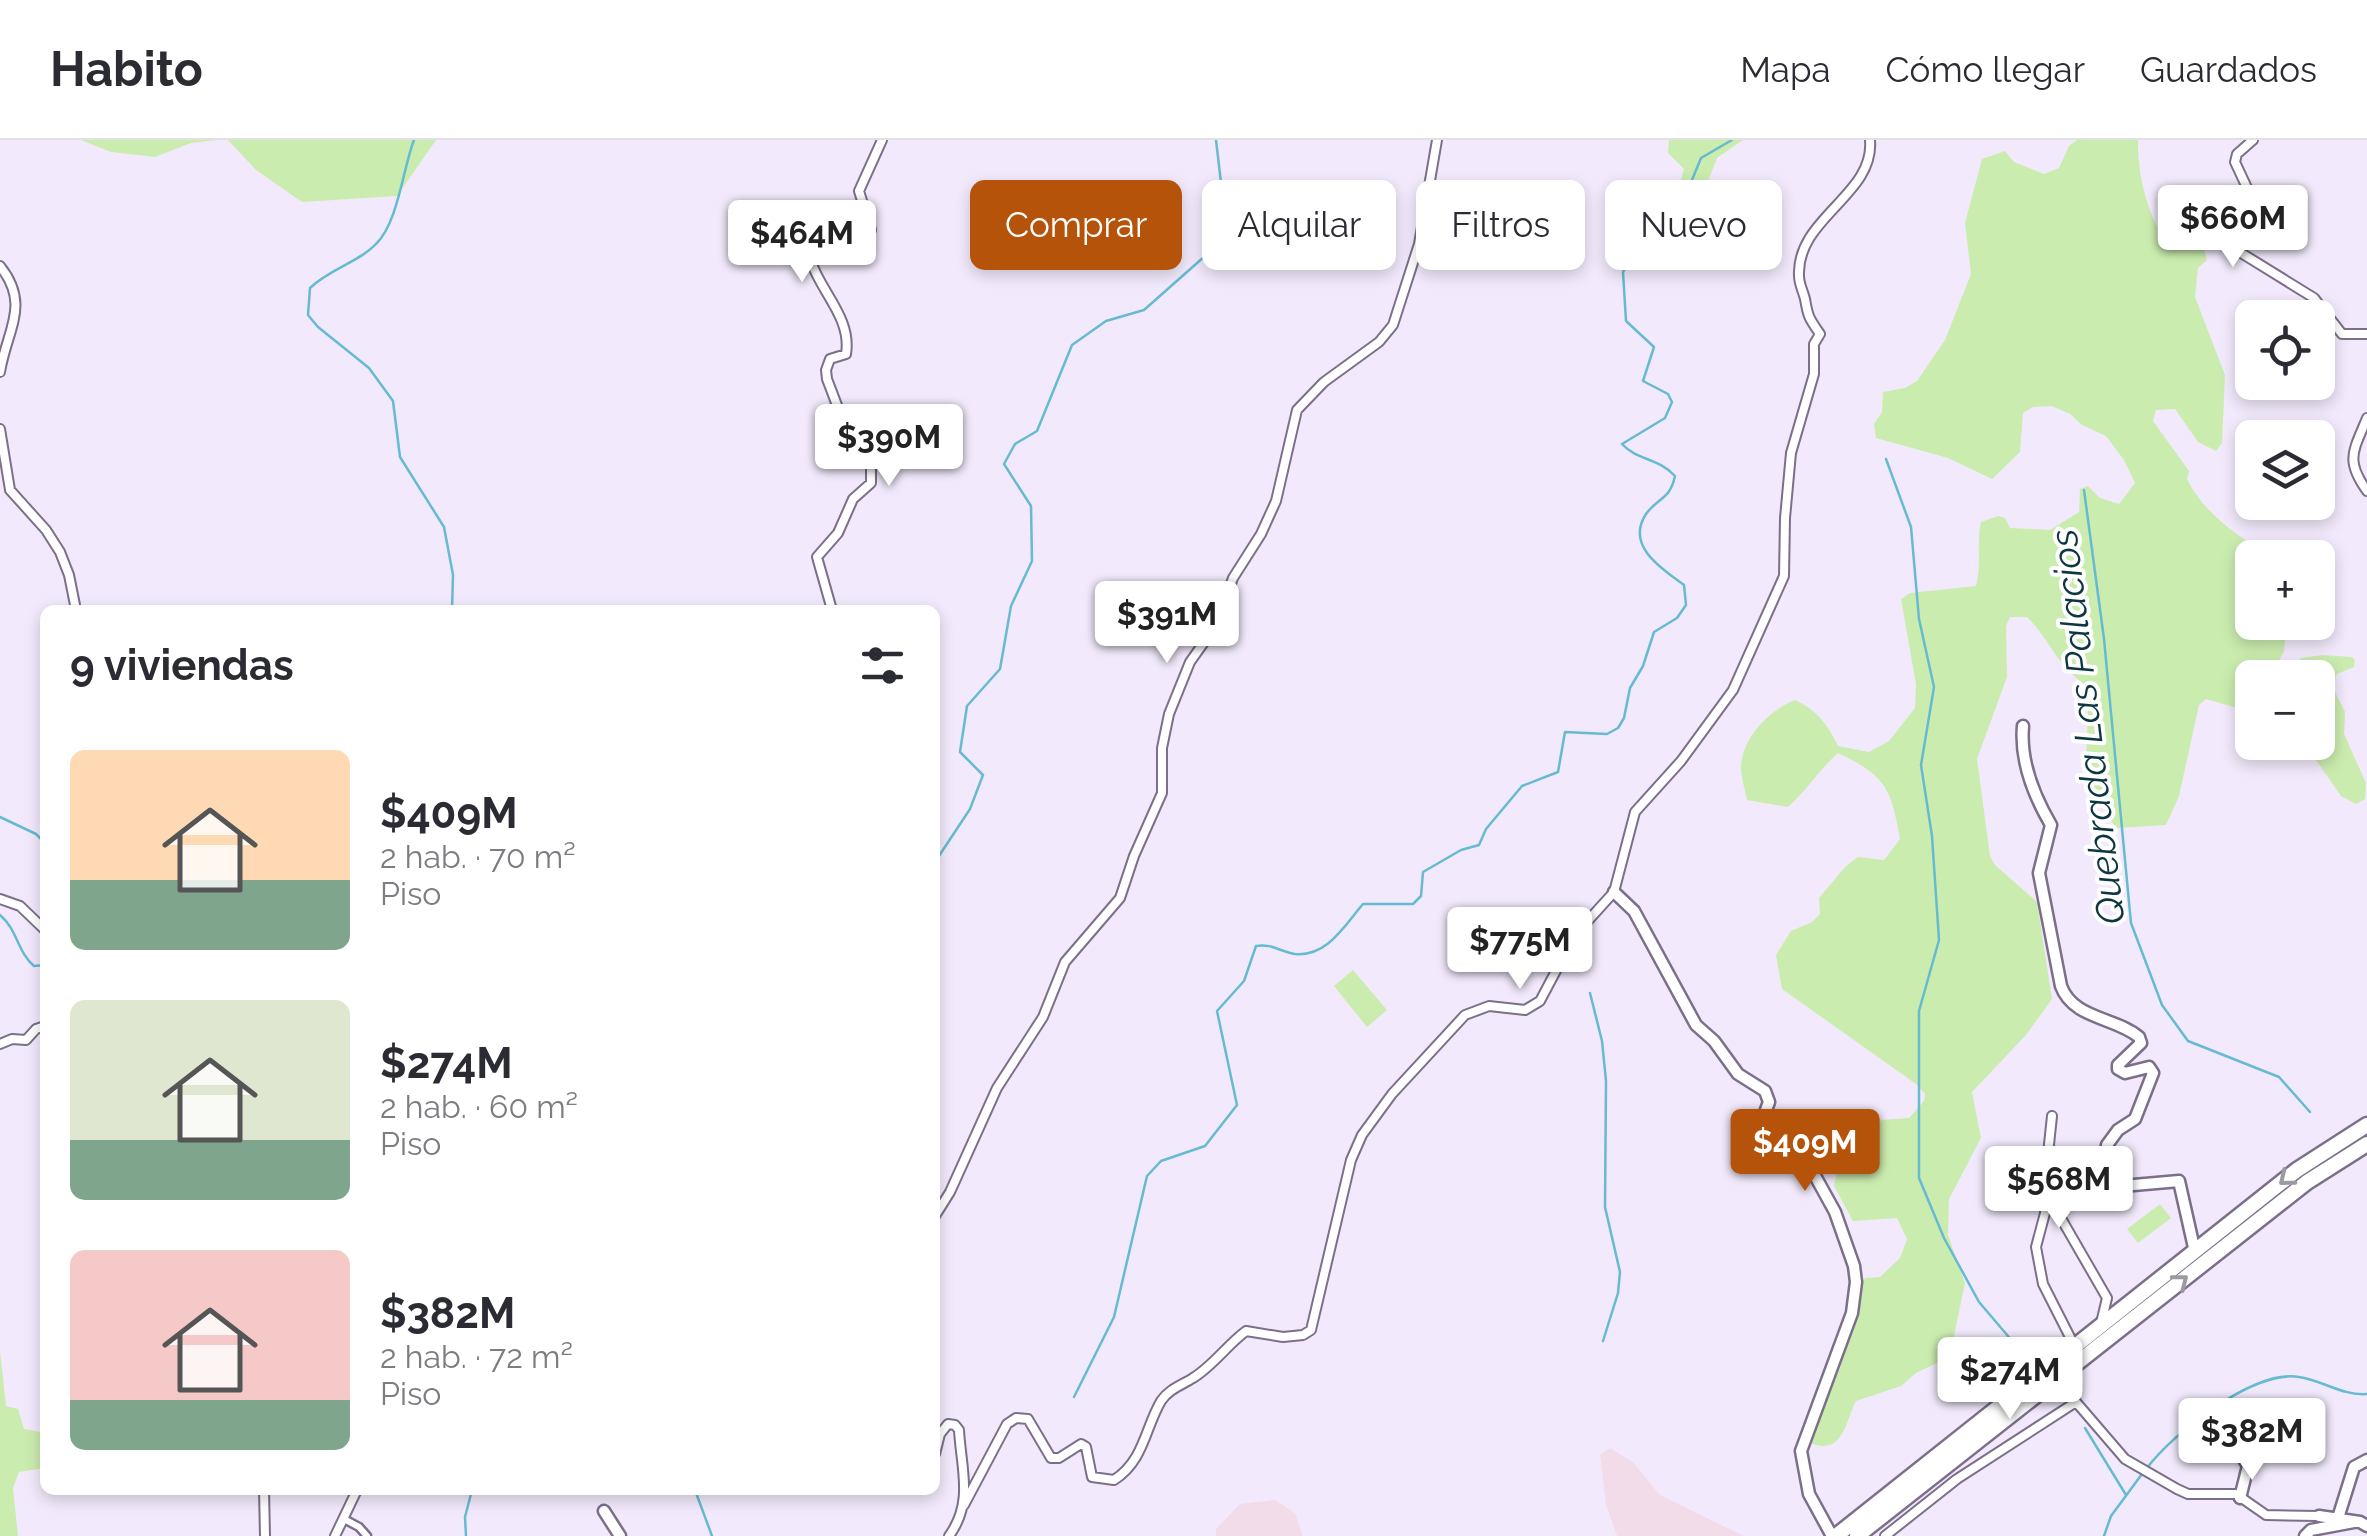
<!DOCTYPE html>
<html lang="es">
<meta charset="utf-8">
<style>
body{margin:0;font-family:Raleway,sans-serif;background:#f7f7f7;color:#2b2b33;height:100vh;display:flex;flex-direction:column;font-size:38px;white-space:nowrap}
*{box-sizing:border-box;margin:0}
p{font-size:32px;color:#7c7c81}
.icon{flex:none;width:55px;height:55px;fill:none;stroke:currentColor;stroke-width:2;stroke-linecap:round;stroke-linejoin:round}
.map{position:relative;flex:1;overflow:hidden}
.drawer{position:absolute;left:40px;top:465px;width:900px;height:890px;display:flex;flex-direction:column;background:#fff;border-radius:15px;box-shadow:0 5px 15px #0003}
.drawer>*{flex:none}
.top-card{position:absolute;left:970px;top:40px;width:950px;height:90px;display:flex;gap:20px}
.fabs{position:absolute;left:2235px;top:160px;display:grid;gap:20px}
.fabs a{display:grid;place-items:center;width:100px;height:100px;border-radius:15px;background:#fff;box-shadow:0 5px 15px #0003;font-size:50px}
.price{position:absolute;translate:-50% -85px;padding:0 22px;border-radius:10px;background:#fff;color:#222;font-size:32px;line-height:65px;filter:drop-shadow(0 2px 5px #0008)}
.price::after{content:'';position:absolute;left:50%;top:60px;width:30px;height:22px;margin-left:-15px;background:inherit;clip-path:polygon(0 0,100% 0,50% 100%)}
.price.current{background:#b45309;color:#fff}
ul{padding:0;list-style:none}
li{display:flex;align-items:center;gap:30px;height:250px;padding:0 30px}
li span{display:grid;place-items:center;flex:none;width:280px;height:200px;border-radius:15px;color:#555}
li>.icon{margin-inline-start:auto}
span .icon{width:120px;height:120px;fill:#fffc;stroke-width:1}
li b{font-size:42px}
h2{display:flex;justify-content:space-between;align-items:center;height:120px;padding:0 30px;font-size:42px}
.tag{padding:0 35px;border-radius:15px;background:#fff;box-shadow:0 5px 15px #0003;font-size:35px;line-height:90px}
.tag.current{background:#b45309;color:#fff}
header{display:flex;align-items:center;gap:60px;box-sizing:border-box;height:140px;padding:0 50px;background:#fff;border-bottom:2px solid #e1e1e2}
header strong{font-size:48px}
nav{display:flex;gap:55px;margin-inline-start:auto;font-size:35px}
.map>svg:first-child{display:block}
</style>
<header>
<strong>Habito</strong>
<nav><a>Mapa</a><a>Cómo llegar</a><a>Guardados</a></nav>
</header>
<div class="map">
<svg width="2367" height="1396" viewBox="0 0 2367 1396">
<rect width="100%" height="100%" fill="#f2eafc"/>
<path fill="#f3dcea" d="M1610,1308L1633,1322L1660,1355L1744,1396H1617L1606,1365L1600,1315Z
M1275,1360L1295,1373L1303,1396H1216V1389L1240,1364Z"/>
<path fill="#cbecaf" d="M81,0H217L191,3L155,17L111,12Z
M228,0H436L397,56L302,62L256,30Z
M1669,0H1743L1717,18L1693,81L1632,121L1626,120C1634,96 1653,87 1667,68C1676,57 1680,43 1684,29L1668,13Z
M2077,0H2138C2137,34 2149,89 2176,110L2198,103L2204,109L2207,120L2198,128L2195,157L2225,235L2222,303L2216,311L2198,302L2175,269L2156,270L2153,281L2189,331L2187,339C2203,373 2242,400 2274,417L2252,418V482L2287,483L2284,511L2271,537L2252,538V562L2244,570L2206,559L2199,565L2179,656L2166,685L2116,688L2085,639L2089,553L2087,545C2058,529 2050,499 2027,477H2010L2006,486L2007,537L1977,619L1990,716L1995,725L2037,762L2052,859L2026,895L1972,952L1981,998L1949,1059L1948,1095L1965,1143L1953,1201L1939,1222L1916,1233L1901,1246L1856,1261C1845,1281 1844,1318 1808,1302L1809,1294L1840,1228L1860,1147L1865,1138L1880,1137L1900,1118L1907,1099L1897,1078L1853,1081L1834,1046L1839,1023L1881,980L1909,978L1924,961L1925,954L1916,944L1782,849L1776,815L1791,791L1812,782L1820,774L1819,758L1846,726L1858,717L1884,720L1900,699C1891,648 1886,636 1838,613C1819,630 1807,650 1788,667L1747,660C1745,650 1741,637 1741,627C1742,598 1769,570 1795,560C1816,569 1828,585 1838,606L1869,612L1889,601L1915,568L1916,544L1901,459L1910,453L1976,446C1982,423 1976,405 1981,382L1998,376L2005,378L2010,388L2050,390L2079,372L2080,349L2088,346L2100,358L2119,364L2135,343L2124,320L2106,296L2082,285L2070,274L2052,266L2033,267L2023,273L2020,312L1992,339L1948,318L1876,298L1874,284L1882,272L1883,252L1905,248L1917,241L1945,200L1971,134L1965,83L1982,19L2005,11L2014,22L2044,34L2059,28L2069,6Z
M2323,515L2352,517L2355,520L2354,527L2337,534L2332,546L2345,572L2344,594L2366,643L2365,659L2356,664L2341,656L2304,603L2318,602V538L2296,537L2294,528L2301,518Z
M1353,830L1387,870L1367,887L1334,846Z
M2160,1064L2171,1078L2138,1103L2127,1089Z
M0,1211L6,1266L18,1269L24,1289L45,1293V1328L19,1332L13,1348L18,1396H0Z"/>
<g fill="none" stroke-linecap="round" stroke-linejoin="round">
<path stroke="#66bad1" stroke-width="2.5" d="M414,0C403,28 398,83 376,104C359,122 330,129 310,148L308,175L318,187L369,228L393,261L400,317L444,387L453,435L452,470
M1886,319L1911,387L1919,479L1934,547L1921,625L1932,696L1939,800L1919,871V1038L1944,1098L1979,1162L2019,1209
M2084,350L2104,499L2131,783L2162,865L2188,901L2279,937L2310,972
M0,677L36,694L45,703
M935,722L970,669L983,635L960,612L967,566L1000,529L1011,466L1032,421L1031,366L1004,324L1015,304L1037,291L1072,205L1106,181L1144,170L1205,116L1217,88L1222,51L1216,0
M0,775C17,789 18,813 34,826L45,825
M1590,853L1602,901L1606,941L1605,1067L1620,1132L1618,1153L1603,1201
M1074,1257L1114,1177L1147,1036L1161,1021L1205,1006L1237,965L1217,871L1244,841L1256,806C1271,803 1281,812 1295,814C1327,817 1344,786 1363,764H1413L1421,756L1423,732L1461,710L1479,705L1486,689L1522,646L1558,632L1565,592L1607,594L1618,588L1624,578L1630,548L1643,526L1654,492L1677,478L1686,465L1684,445C1662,429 1625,406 1646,374C1658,357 1670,360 1675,336C1657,317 1638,321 1622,304L1665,278L1672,262L1668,254L1643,241L1654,207L1626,181L1623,132L1643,99L1671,79L1685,57L1701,18L1732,0
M2085,1288L2126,1355
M2147,1328C2172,1294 2254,1229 2299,1237C2322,1240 2342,1256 2367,1254
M695,1350L712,1396
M466,1396L465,1377L472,1350
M2104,1396L2111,1376L2142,1334"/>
<g stroke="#7b6f8a" stroke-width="11">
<path id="pedestrian" d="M344,1379L359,1387L367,1396"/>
</g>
<g stroke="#7b6f8a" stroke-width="12">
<path id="minor" d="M2253,0L2237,14L2235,22L2249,52L2248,57L2232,72V93L2238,111L2314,158L2342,194H2367
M0,126C31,165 7,189 0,232
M2367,278C2353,312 2345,320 2367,351
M0,289L10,350L46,390L60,412L69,435L76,470
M832,470L817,417L838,393L853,359L871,343V274L866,272L847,286L843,281L827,239L826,230L830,219L846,214C852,178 820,151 811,121C820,101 836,100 855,105L868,98L871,90L859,51L882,0
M0,759L20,766L45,790
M0,904L12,899L26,900L36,889L45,886
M2052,976L2048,1014L2051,1032L2045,1046V1073L2036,1107L2043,1144L2075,1207
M935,1076L950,1052L997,948L1043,877L1065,822L1120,758L1134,716L1162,653V608L1169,574L1190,522L1217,484L1233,438L1261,394L1276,361L1297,270L1324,242L1379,202L1393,185L1419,104L1437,0
M2062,1080L2107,1158L2101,1183
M935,1314L940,1294L948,1284L955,1285L959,1290C961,1328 974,1362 949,1396
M264,1350L265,1396
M964,1365L1007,1284L1016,1278L1028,1279L1051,1318H1059L1081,1304L1086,1307L1092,1337L1114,1340C1144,1321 1145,1288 1161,1261C1169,1249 1182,1245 1193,1238C1213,1226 1227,1205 1246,1191L1283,1197L1303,1195L1311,1190L1351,1020L1362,995L1392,954L1465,875L1489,866L1525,870L1540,861L1575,795L1614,752L1635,672L1681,621L1733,550L1784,436L1785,378L1791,313L1814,234V204L1820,194C1809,178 1808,177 1805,159C1803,151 1799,144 1799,136C1796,78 1875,55 1870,0
M335,1396L357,1350
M1885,1396L1957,1339L2076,1262L2125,1319L2177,1349L2188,1354H2236L2266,1375L2319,1376"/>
</g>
<g stroke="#7b6f8a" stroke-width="15">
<path id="tertiary" d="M2023,586C2020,620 2034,656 2051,685L2039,733L2061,846C2073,879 2115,877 2139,897L2141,903L2118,925V929L2125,933L2149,927L2153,933L2135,979L2118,990L2107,1005L2103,1039L2111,1047L2179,1041L2195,1112
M1614,752L1634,771L1696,885L1714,901L1738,934L1765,951L1769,962L1763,978L1790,981L1803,1014L1835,1072L1854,1126L1856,1142L1852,1173L1801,1311L1809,1354L1832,1396
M2225,1286L2248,1326L2240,1358
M604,1371L620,1396
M2319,1376L2360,1382L2367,1386
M2338,1378L2354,1327L2367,1320
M2305,1396L2311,1390L2354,1382"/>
</g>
<g stroke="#7b6f8a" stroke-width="19">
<path id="trunk" d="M1836,1396L2297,1030L2367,985
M1857,1396L2307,1042L2367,1004"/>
</g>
<use href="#pedestrian" stroke="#fff" stroke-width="6"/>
<use href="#minor" stroke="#fff" stroke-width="8"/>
<use href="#tertiary" stroke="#fff" stroke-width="10"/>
<use href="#trunk" stroke="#fff" stroke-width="14"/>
</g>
<defs><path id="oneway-chevron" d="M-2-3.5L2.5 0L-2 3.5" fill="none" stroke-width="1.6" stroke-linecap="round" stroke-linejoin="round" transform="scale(2.5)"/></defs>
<g stroke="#9c9aa0">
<use href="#oneway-chevron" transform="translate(2286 1039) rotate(141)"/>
<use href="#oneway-chevron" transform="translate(2181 1141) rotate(-38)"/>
</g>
<g text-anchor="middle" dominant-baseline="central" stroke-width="8" stroke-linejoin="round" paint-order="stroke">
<g font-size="38" font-style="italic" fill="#0d3640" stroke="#fff">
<text transform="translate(2087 587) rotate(-97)">Quebrada Las Palacios</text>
</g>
</g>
</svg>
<div class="fabs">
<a><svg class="icon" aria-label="locate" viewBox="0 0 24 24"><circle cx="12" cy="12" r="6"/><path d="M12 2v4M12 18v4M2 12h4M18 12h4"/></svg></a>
<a><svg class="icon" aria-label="layers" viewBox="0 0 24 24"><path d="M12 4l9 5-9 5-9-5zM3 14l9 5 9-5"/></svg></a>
<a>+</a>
<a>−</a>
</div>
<b class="price" style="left:2233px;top:130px">$660M</b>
<b class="price" style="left:802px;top:145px">$464M</b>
<b class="price" style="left:889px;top:349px">$390M</b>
<b class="price" style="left:1167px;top:526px">$391M</b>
<b class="price" style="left:1520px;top:852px">$775M</b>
<b class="price current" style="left:1805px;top:1054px">$409M</b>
<b class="price" style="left:2059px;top:1091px">$568M</b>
<b class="price" style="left:2010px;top:1282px">$274M</b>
<b class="price" style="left:2252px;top:1343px">$382M</b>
<div class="top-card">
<a class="tag current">Comprar</a>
<a class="tag">Alquilar</a>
<a class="tag">Filtros</a>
<a class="tag">Nuevo</a>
</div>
<section class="drawer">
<h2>9 viviendas<svg class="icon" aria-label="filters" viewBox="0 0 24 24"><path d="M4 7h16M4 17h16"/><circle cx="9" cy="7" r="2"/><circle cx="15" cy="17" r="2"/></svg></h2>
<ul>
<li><span style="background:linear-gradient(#ffd9b3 65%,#7fa58c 0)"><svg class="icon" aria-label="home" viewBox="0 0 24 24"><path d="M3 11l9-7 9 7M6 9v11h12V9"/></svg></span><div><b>$409M</b><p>2 hab. · 70 m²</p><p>Piso</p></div></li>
<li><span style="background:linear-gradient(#dfe7d0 70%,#7fa58c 0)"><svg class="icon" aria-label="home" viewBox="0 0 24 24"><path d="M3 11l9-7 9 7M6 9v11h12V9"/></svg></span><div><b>$274M</b><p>2 hab. · 60 m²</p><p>Piso</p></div></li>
<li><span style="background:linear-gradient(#f6c9c9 75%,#7fa58c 0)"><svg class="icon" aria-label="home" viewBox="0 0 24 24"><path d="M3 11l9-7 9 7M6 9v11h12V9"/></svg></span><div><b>$382M</b><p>2 hab. · 72 m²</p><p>Piso</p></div></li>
</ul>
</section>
</div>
